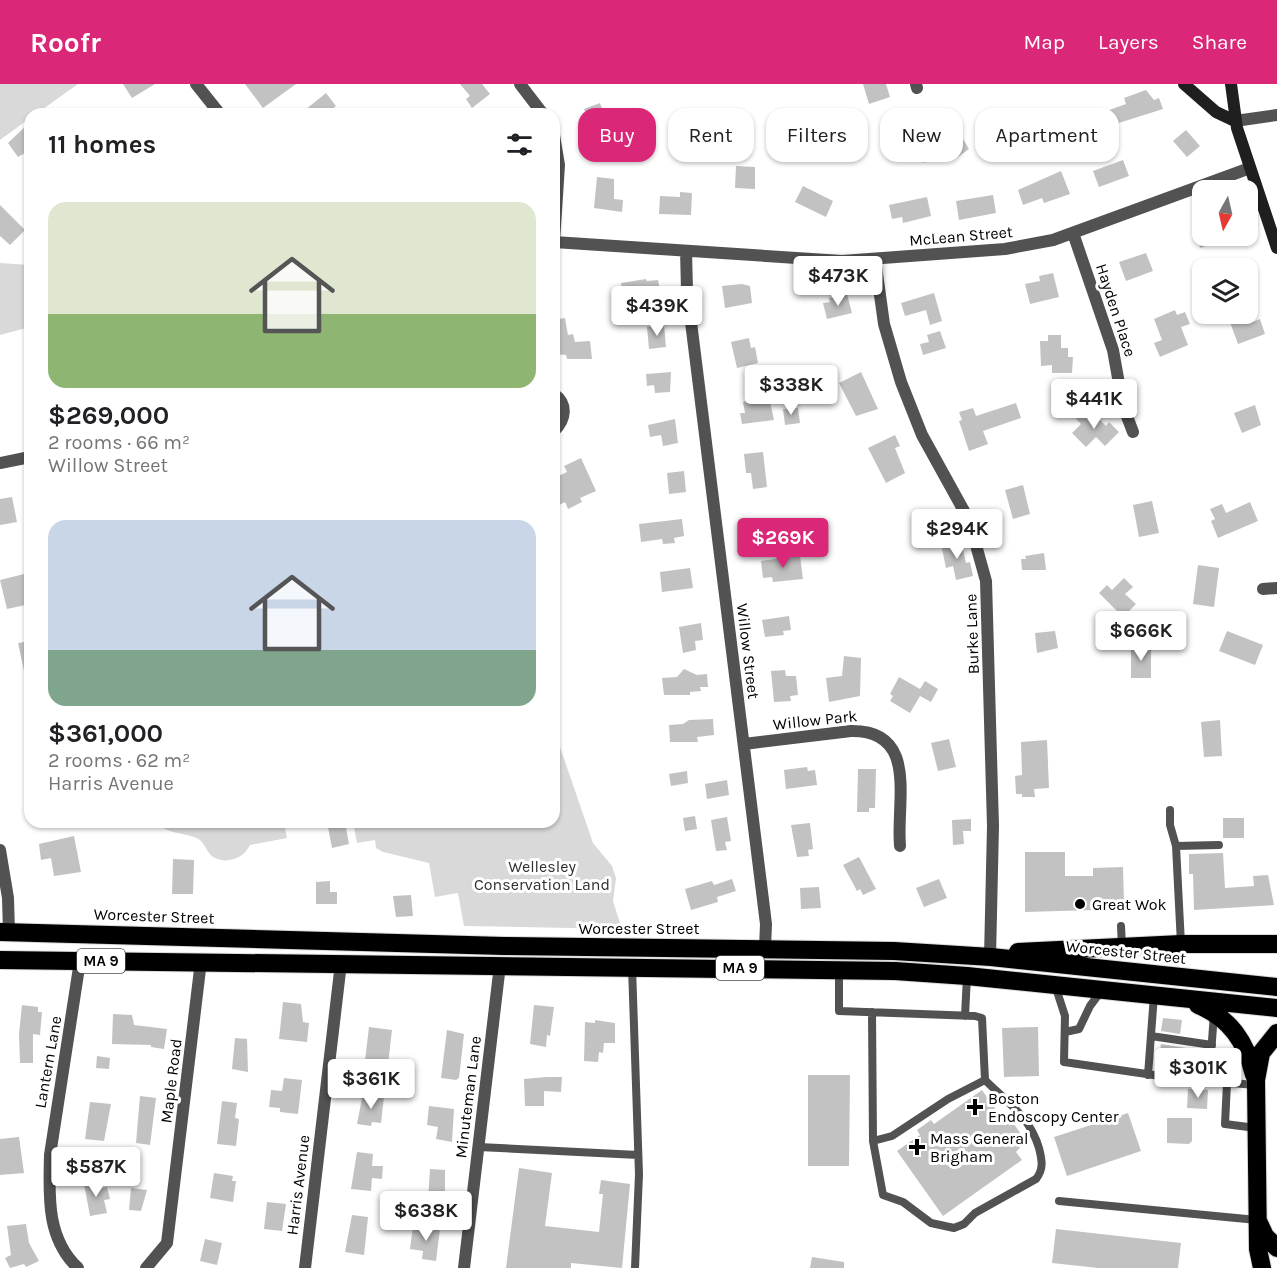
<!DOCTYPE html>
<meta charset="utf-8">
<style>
body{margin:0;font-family:Karla,sans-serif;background:#f2f2f2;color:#202124;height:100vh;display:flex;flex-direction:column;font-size:22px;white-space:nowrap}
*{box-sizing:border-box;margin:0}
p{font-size:20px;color:#757577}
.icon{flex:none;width:33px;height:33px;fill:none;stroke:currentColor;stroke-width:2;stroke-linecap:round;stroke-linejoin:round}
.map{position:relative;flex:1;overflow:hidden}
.side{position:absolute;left:24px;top:24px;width:536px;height:720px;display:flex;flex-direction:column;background:#fff;border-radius:18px;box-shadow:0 2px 4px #0004}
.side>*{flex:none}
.top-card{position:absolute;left:578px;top:24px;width:570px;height:54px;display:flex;gap:12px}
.needle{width:39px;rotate:188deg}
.buttons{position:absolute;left:1192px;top:96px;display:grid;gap:12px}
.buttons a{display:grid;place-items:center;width:66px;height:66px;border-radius:12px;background:#fff;box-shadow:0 2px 4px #0004;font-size:30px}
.price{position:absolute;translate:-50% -51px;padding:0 14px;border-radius:6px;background:#fff;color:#222;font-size:20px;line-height:39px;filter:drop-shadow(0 2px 3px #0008)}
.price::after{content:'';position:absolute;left:50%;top:36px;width:18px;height:14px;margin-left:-9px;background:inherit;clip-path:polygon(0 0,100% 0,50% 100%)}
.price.current{background:#db2777;color:#fff}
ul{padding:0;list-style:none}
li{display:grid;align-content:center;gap:12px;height:318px;padding:0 24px}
li span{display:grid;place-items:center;height:186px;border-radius:18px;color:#555}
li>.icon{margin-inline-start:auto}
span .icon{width:108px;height:108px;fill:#fffc;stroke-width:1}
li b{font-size:26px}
h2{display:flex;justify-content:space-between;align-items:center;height:72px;padding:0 24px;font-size:26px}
.chip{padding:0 21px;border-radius:18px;background:#fff;box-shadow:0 2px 4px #0004;font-size:21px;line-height:54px}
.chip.current{background:#db2777;color:#fff}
header{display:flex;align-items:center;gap:36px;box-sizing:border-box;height:84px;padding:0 30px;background:#db2777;color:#fff}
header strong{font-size:28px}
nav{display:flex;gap:33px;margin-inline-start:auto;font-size:21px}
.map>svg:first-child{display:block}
</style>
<header>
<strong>Roofr</strong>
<nav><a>Map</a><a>Layers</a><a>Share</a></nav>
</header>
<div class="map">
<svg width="1277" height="1184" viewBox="0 0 1277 1184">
<rect width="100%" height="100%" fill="#fff"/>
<path fill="#d9d9d9" d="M0,0H78L36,30H30V34L0,56Z
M0,179L30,181V243L0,251Z
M554,613L558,627L559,660L593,759L612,782L616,794L613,817L622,845L464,842L458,809L435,813L429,779L383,768L376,764L375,756L357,759L353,738H554Z
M154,738H284L287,754L250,761C244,774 227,781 213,773C205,767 205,756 194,753C178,748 167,749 154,738Z"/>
<path fill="#c2c2c2" d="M123,0H155L132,14Z
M245,0H296L263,24Z
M460,0H482L490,10L472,24L466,15L470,12Z
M863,0H886L890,13L869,20Z
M1146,6L1154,16L1159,14L1163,25L1106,43L1101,29L1126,20L1124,14Z
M326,9L336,22L331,26L334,30H300Z
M600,19L611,49L595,55L584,25Z
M30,38V66L18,73L8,59Z
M1186,46L1200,62L1187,73L1173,57Z
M946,52L948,56L953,53L956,59L963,55L969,65L958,73L955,68L938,77L935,73L924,79L918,68Z
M1123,76L1129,92L1099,103L1093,87Z
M736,82L755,83V105L735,104Z
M1061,87L1070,110L1044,119L1042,114L1023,121L1018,106Z
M597,93L614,95V115L623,116L622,128L594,124Z
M803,102L833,117L826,133L795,118Z
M680,108L692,109L691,131L659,130L660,112L680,113Z
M993,111L996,129L959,136L956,117Z
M927,113L931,132L903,139L902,133L892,135L889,121Z
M0,121L25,146L10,161L0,152Z
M1197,152H1230L1231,154L1200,164Z
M1146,169L1153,187L1126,197L1119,178Z
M1053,189L1059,213L1030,220L1025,200L1040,197L1039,192Z
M646,195L647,197L658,196L661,212L631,217L630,213L623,214L621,199Z
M742,200L750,202L752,219L725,224L722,202Z
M934,209L942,237L930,241L926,226L905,232L901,219Z
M847,210L852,229L827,235L823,219L830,218L829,214Z
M1175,226L1177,231L1185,228L1190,240L1181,243L1188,261L1160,273L1154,259L1162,256L1154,235Z
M1227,230H1250L1253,238L1260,235L1265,250L1238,260Z
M565,234L568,251L573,250L575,258L590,257L592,275H567L566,271L554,270V236Z
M664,241L666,263L649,265L647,243Z
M940,247L946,264L923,271L920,260L929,258L927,251Z
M1048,251H1061V264H1068V273H1073L1072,289H1052V281L1041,282L1040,257H1048Z
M749,254L751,264L755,263L758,279L737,284L731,258Z
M671,288L670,308L655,309L654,301L647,302L646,290Z
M861,288L878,325L856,332L839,299Z
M769,313L774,336L742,340L740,329H745L743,318Z
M1016,319L1021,334L983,347L988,360L969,367L959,337L962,336L959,328L973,324L976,332Z
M1255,321L1261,341L1242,349L1234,329Z
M798,324L800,339L785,341L783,325Z
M1084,327L1091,334L1094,330L1106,342L1109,338L1119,348L1105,362L1096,353L1086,363L1072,349L1081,340L1076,335Z
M675,335L678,359L663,362L661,351L650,353L648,341Z
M895,351L900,362L895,364L905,389L886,399L868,364Z
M763,368L767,403L753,405L751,389H746L744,370Z
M581,374L596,407L580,414L582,418L568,425L565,418L559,421L554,408V394L567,388L564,382Z
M684,387L686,408L669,410L667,389Z
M1023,401L1030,430L1013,435L1005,406Z
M12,413L17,438L0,441V415Z
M1152,417L1159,449L1139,453L1133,421Z
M1250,418L1258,437L1218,454L1211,437L1215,435L1210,425L1222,420L1226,429Z
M682,435L684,452L674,454L675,459L663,460L662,455L641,458L639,440Z
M776,438V451H755L754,440Z
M961,456L966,479L970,478L973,492L956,496L953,482L946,484L941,460Z
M1044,469L1046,486H1022L1021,475H1026L1025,472Z
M800,472L803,495L773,498L772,493L763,494L761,477Z
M1198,481L1219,484L1214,523L1193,520Z
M690,484L693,504L662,508L660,488Z
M24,490L28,504H30V520L7,525L0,496Z
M1124,494L1133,503L1125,510L1136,520L1126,530L1124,528L1121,531L1099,509L1107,501L1112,506Z
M789,532L791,546L783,547L784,551L765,553L762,536Z
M701,539L703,556L695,557L696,566L683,569L679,543Z
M1055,547L1058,564L1037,569L1035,549Z
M1227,547L1263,561L1255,581L1219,567Z
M30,557V591H25L18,559Z
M1131,561H1151V594H1131Z
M844,572L861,574L860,612L829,618L826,594L842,592Z
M684,585L697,591L707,590L708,603H700L701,607L690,608V611H664L662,594L677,593Z
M785,586L786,592H796L798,611L790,612L791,617L774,618L771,587Z
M899,593L920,605L925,597L938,605L931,618L920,612L910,629L890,617L893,612L890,610Z
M713,635L714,651L697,653L698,658H670L669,641L683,640L689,636Z
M1220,636L1222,672L1204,673L1201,638Z
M949,655L956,683L938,687L931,659Z
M1047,656L1049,704L1034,705L1035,713H1022V710H1016L1015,692L1022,691L1021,658Z
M807,683L808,687L815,686L817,701L786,705L784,686Z
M858,685H876L875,724H869V728H857Z
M687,687L688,699L671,702L669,690Z
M727,696L729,711L707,715L705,700Z
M695,732L697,745L685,747L683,734Z
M727,733L731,757L725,758L727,766L716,767L711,736Z
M1223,734H1244V754H1223Z
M971,735V747H963L964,760L953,761L952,736Z
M327,738H345L349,760L332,764Z
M810,739L813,765L808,766L809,772L797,773L791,741Z
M74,752L81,788L54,792L51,774L41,776L39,760Z
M1025,768H1065V792H1093V784L1123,783L1124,820L1095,821V826L1025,828Z
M1223,769L1225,804L1254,802L1253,792L1268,791L1274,821L1194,826L1193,790H1189V770Z
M859,773L876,805L863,811L860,805L857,807L843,781Z
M173,775L194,776L193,810H172Z
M732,795L736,807L717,813L718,818L691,826L685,805L712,797L714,801Z
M939,795L947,814L924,823L916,804Z
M330,797V808H337V820H316V798Z
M819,803L821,824L801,825L800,804Z
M411,811L413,832L396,833L393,812Z
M283,918L301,920L303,938L309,939L307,958L279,955Z
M22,921L38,923V928H42L40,951L33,950V979H20L19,950Z
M534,921L554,923L550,952L547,951L546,963L530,960Z
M113,930L132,931L134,941L167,945L164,965L151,963V961L112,960Z
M1163,934L1182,936L1180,950L1161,947Z
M595,936L615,939V959H604L603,969L599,968L598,978L584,977L585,938L595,939Z
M369,943L392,946L388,980L376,978L375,986L364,985Z
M1038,943L1039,992L1004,993L1002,944Z
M447,946L464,950L459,994L456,996L441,994Z
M235,954L247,955L248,988L232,985Z
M1161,960L1193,965L1190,984L1158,980Z
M97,972L110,974L109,985L96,984Z
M808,991H850L849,1082H808Z
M546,993H562L561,1008L544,1007V1022H525L524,995Z
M284,994L302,996L298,1030L280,1028V1024L269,1023L271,1006L282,1007Z
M1188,1005L1208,1006L1207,1025L1187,1024Z
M982,1006L1001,1033L1006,1029L1026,1057L1016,1068L1022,1076L943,1132L897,1067L920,1051L917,1046L931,1036L934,1040Z
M363,1009L384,1012L381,1039L372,1038L371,1042L357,1040Z
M140,1012L156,1014L150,1061L136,1059Z
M222,1017L237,1019L235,1034L239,1035L236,1062L217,1060Z
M90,1018L111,1020L104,1057L85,1055Z
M429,1022L454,1025L452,1058L436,1055L438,1043L427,1041Z
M1128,1029L1141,1067L1067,1092L1054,1053Z
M1167,1034H1192V1057L1189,1060L1167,1059Z
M19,1053L24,1089L0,1091V1055Z
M357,1068L373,1070L372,1082H383L382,1095L372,1094L371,1107L351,1105Z
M519,1084L552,1089L545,1142L599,1148L603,1110H599L601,1096L630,1100L622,1184L571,1179V1184H506Z
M430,1085L445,1086V1118L428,1116Z
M214,1089L233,1092L232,1097H236L233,1118L210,1114Z
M98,1097L99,1105L107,1103L110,1115L104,1116L107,1129L90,1132L84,1100Z
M131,1104L147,1106L141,1127L129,1126Z
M267,1118L286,1120L282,1147L264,1145Z
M352,1131L368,1133L364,1171L345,1168Z
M26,1140L29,1159L39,1177L26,1183L24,1180L10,1184L5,1174L11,1171L7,1142Z
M413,1142L440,1145L436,1177L422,1175L423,1167L410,1165Z
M1056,1145L1181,1159L1178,1184H1098L1052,1179Z
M205,1155L222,1159L217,1181L200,1177Z
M812,1173L844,1178V1184H810Z"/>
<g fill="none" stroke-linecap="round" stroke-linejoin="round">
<g stroke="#dbdbdb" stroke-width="20">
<path id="highway" d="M0,848L504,862L894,867L991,873L1277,903
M1018,868L1181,860H1277
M0,876L895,887L967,892L1277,924
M1198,921C1230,934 1246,958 1254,991
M1259,1139L1265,1152L1277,1164
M1262,1184L1258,1165L1256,996L1261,969L1277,949"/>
</g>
<path stroke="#525252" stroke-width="8" d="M1170,726V741L1176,762L1181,860
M1176,762L1219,761
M1121,842L1122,863
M632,883L639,1090L635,1184
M839,886V927L975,932L982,934L985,996C1007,1018 1030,1033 1039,1064C1042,1076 1044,1085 1036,1095L975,1129L964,1140L954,1144L931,1139L903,1118L883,1111L873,1057L872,928
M1055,901L1065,932L1064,978L1181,995L1256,1001
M965,932L967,892
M1065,948L1079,945L1090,922L1102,906
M1151,952L1212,961
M1148,991L1154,911
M1209,998L1214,929
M1227,999L1225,1040L1256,1044
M873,1057L892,1052L948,1015L985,996
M479,1063L638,1071
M1059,1117L1257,1136"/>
<path stroke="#525252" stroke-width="12" d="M196,0L220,30
M520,0L543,30
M916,0L917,4
M1235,37L1277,31
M554,51L559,81L554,158
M1073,149L1113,266L1123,322L1133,348
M554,158L842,177L1005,165L1053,156L1250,84
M686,167L687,206L766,840L765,864
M875,175L884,240L901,298L922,351L969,436L986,497L993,742L990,873
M554,310C568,320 566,336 554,347
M0,379L30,373
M1263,505L1277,504
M744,660L851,647C919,646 896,717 900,762
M0,766L8,814L9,848
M78,1184C46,1154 49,1111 50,1071L80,877
M146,1184L167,1159L201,877
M305,1184L341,879
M464,1184L500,881"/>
<path stroke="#1f1f1f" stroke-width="12" d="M1184,0L1216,28L1235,37
M1231,0L1237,44L1277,164"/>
<use href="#highway" stroke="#000" stroke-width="18"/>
</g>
<g fill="#000" stroke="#fff" stroke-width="2">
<circle cx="1080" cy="820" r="6"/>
<path d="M972 1014h6v6h6v6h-6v6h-6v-6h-6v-6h6z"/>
<path d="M914 1054h6v6h6v6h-6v6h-6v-6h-6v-6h6z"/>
</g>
<g text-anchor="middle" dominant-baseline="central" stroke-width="6" stroke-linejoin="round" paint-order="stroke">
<g fill="#fff" stroke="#4c4c4c" stroke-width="1.5">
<rect x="77" y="865" width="48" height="24" rx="4.5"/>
<rect x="716" y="872" width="48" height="24" rx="4.5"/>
</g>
<g font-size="15" font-weight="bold" fill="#000">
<text x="101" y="877">MA 9</text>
<text x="740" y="884">MA 9</text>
</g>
<g font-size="16" fill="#000" stroke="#fff">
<text transform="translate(961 152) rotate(-5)">McLean Street</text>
<text transform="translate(1116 226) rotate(72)">Hayden Place</text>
<text transform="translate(972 550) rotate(-92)">Burke Lane</text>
<text transform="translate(748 567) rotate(83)">Willow Street</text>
<text transform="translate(815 636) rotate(-6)">Willow Park</text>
<text transform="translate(154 832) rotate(2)">Worcester Street</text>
<text x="639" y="844">Worcester Street</text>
<text transform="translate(1126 868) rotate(6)">Worcester Street</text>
<text transform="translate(48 978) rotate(-80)">Lantern Lane</text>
<text transform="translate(171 997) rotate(-83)">Maple Road</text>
<text transform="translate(468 1013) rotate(-83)">Minuteman Lane</text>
<text transform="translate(298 1101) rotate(-83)">Harris Avenue</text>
</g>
<g font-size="16" fill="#303030" stroke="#fff">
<text x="542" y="782">Wellesley<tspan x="542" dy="18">Conservation Land</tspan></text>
</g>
<g font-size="16" fill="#000" stroke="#fff" text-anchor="start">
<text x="1092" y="820">Great Wok</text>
<text x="988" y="1014">Boston<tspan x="988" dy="18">Endoscopy Center</tspan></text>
<text x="930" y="1054">Mass General<tspan x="930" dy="18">Brigham</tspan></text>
</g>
</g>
</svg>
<div class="buttons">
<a><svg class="needle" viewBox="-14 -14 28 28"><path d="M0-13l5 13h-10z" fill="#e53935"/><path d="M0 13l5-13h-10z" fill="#757577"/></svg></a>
<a><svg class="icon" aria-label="layers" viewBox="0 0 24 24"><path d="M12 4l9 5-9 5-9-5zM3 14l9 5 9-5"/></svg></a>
</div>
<b class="price" style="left:838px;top:223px">$473K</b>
<b class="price" style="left:657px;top:253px">$439K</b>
<b class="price" style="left:791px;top:332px">$338K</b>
<b class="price" style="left:1094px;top:346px">$441K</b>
<b class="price" style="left:957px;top:476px">$294K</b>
<b class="price current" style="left:783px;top:485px">$269K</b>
<b class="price" style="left:1141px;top:578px">$666K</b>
<b class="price" style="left:1198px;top:1015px">$301K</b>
<b class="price" style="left:371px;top:1026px">$361K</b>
<b class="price" style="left:96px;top:1114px">$587K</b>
<b class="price" style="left:426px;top:1158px">$638K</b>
<div class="top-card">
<a class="chip current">Buy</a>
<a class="chip">Rent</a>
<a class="chip">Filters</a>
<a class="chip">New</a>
<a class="chip">Apartment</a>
</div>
<section class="side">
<h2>11 homes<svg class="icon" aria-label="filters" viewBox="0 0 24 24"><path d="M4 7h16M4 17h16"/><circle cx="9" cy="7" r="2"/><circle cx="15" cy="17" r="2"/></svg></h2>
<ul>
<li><span style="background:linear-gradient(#dfe7d0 60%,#8fb573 0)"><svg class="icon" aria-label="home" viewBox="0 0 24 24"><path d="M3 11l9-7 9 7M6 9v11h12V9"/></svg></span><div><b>$269,000</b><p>2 rooms · 66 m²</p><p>Willow Street</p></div></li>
<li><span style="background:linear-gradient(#c9d6e8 70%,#7fa58c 0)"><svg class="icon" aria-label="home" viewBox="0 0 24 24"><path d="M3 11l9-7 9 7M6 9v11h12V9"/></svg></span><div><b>$361,000</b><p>2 rooms · 62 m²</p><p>Harris Avenue</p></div></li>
</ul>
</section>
</div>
